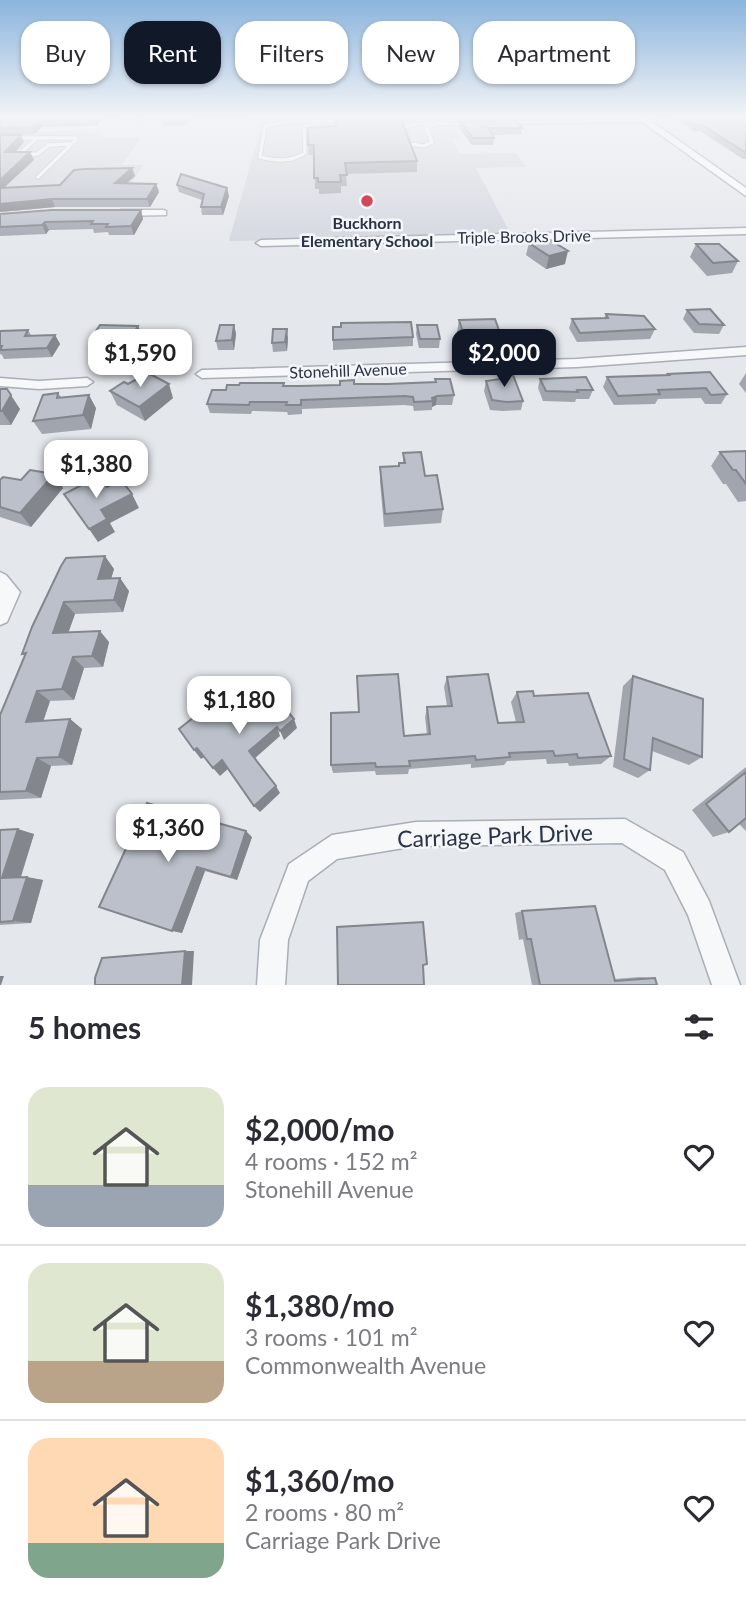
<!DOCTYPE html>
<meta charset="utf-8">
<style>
body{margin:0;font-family:Lato,sans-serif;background:#f7f7f7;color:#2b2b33;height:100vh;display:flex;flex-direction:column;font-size:26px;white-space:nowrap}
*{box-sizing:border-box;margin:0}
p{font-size:23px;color:#7c7c81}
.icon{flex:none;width:38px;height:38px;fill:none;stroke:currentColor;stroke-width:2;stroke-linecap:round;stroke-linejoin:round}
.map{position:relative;height:985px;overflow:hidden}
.sheet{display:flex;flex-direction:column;background:#fff;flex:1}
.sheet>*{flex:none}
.banner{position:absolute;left:21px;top:21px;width:705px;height:63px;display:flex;gap:14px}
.price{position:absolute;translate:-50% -60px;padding:0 16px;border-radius:14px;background:#fff;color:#222;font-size:23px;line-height:46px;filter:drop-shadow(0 2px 4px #0008)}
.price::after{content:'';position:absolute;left:50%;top:42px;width:21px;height:16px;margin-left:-10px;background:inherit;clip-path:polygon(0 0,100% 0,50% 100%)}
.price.active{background:#111827;color:#fff}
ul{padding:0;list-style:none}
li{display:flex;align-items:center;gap:21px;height:175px;padding:0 28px}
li+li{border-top:2px solid #e1e1e2}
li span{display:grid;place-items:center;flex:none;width:196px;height:140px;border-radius:21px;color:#555}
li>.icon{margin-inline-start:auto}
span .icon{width:84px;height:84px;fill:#fffc;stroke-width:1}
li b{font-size:30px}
h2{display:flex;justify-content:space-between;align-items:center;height:84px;padding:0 28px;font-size:30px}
.tag{padding:0 24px;border-radius:21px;background:#fff;box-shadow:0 2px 5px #0004;font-size:24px;line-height:63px}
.tag.active{background:#111827;color:#fff}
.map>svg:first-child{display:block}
</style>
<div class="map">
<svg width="746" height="985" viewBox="0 0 746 985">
<rect width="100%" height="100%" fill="#e4e7ec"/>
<path fill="#d2d6de" d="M264,116H448L460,138L452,139L459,154L516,153L526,167L476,168L511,235L229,241Z
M77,131L100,134L103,137H141L122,165H143L131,184L0,187V132Z"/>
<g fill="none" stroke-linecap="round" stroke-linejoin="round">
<g stroke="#a9aeb7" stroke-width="5">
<path id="lane" d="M320,122L304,126L305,153C291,162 276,161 260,157L265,126L294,121H344
M436,124L426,127L432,142L424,146L410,144L403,127L423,123L459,124
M0,138H75L76,140L38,177
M37,138L18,155L37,154L49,145L72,144"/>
</g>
<g stroke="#a9aeb7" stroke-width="3">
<path id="street" d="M116,116L145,119L142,121Z
M645,119L647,122L456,124L459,122Z
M163,210L166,211V215L121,216L117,213L121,210Z
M746,228V234L261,246L256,243L261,240Z
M746,347V355L577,367L202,378L196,374L202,370L577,359Z
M0,378L39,381L87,378L93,382L87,386L39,389L0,386Z
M0,572L6,575L20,592L7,622L0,625Z
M625,819L683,852L709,901L740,985H712L688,915L665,870L622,843L416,846L337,859L308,881L288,940L285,985H257L260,940L289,864L332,835L416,822Z"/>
</g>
<g stroke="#a9aeb7" stroke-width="3">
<path id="secondary" d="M634,116H644L746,188V196Z"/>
</g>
<use href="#lane" stroke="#f7f8fa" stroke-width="3.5"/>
<use href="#street" fill="#f7f8fa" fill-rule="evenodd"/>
<use href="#secondary" fill="#fff" fill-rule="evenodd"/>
</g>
<path fill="#a1a5ae" d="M0,116H105L96,126L42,127L34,134L0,135Z
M163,116H192L186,125L163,126L161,119Z
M334,116H400L417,161V172L346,174L347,186H341V193L319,194V189H315L314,155H309L308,145L336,126Z
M453,116H613L455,120Z
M671,116H746V159H743L700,131H694Z
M460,122L522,128L521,134L492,135L494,138L493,145H472L459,128Z
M0,135L24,142L15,152H30L34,160L4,188L60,185L132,168L135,176L126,183L156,184L159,192L150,207H55L0,212Z
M177,185L229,196L223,215H202L201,207L202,200L179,192Z
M141,210L143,219L134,235H109L108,232L94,233L93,229L49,230L46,234L0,236V214Z
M529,243L565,264L546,269L526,255Z
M696,244L738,261L732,273L707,276L690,257Z
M687,310L724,325L719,334L694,333L683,319Z
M606,314L655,329L650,339L577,342L569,328L572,319L604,318Z
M459,320L500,333L497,347L462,349L457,333Z
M234,325L236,334L234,350H218L216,341Z
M417,325L440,339L439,348H419L416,334Z
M138,326L142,335L133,350L94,349L90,340Z
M333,327L413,337V346L333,350Z
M28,330L31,335H55L60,344L52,357L4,359L2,355L0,354V331Z
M288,338L287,351L273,352L272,343Z
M746,373V393L739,384Z
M668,374L727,394L721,404H705L701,398L658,399L655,404L614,405L603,387L607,377L667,376Z
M499,375L523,401L521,410L503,411L490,410L484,391L486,381L499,379Z
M435,379L454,395L452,405H436L432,407V410L414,411L413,406L404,405L302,409V414L288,415L287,412L252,411L251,414L210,413L207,404L226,390L239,385L284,383V386H300L435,383Z
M540,379L593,390L589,399H576L575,402L543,401L538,388Z
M0,389L20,409L11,425H0Z
M110,391L173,398L145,421L117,405Z
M58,393L61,397L96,408L91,429L42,434L33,421Z
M746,451V501L738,502L726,484H723L711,466L720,452Z
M403,453L425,476L443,509L441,523L384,527L380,481V467L398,466L403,463Z
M0,480L63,488L31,527L0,517Z
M61,566L114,569L111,579L129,591L123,612L75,614L68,632L109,642L103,667L84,668L74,700L50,701L43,721L70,719L82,729L72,765L51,766L41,798L0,800V715L25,656L22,654Z
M633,676L702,757L689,765L652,751L650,770L638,778L613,767L623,686Z
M447,677L498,723L516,722L511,702L517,692L534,696L611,756L601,764L569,766L568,763L547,764L546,759L507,761L504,765L471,768V764L409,769L408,774L376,775L375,771L333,773L331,765L359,712L404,736L427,735L425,717L427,707L447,706L444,687Z
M746,767V831L739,824L729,832L713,837L692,810Z
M0,830L34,834L21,877L43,880L31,923L0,925Z
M252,837L237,880L205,871L182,933L99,907Z
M522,911L614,979L640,977L655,978L657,985H532L523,939L519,940L515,913Z"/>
<path fill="#83868d" d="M96,116H105L96,126L93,119Z
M186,116H192L186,125L185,119Z
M40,120L42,127L34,134L31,127Z
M21,135L24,142L9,159L5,152Z
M30,152L34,160L0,191V180Z
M132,168L135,176L118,191L115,183Z
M156,184L159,192L150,207L147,199Z
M227,188L229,196L223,215L221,207Z
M52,199L55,207L0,212V204Z
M141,210L143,219L134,235L131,226Z
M45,222L49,230L46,234L42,225Z
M568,251L565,264L546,269L549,256Z
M234,325L236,334L234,350L232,340Z
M138,326L142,335L133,350L129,341Z
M287,329L288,338L287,351L285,342Z
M55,335L60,344L52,357L47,348Z
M169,384L173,398L145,421L139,407Z
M7,389L20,409L11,425L2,411Z
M89,395L96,408L91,429L83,415Z
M437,396L436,405L432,407V398Z
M54,474L63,488L31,527L20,513Z
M132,494L139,508L110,523L115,532L98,542L89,529L101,510Z
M105,556L114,569L107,592L98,579Z
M120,578L129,591L123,612L114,600Z
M64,602L75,614L64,645L53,633Z
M100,631L109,642L103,667L92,656Z
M73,657L84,668L74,700L62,689Z
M37,691L50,701L40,731L26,722Z
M70,719L82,729L72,765L59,757Z
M294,719L297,728L284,740L280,731Z
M277,727L280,736L254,759L249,751Z
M197,748L204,757L201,759L194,750Z
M37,758L51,766L41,798L26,791Z
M222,760L229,768L220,776L213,768Z
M276,786L280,793L260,812L254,806Z
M18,829L34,834L19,882L2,878Z
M246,831L252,837L237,880L231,877Z
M197,867L205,871L182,933L172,931Z
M27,877L43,880L31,923L13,921Z
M185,951H194L192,985H182Z
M0,976H4L1,985H0Z"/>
<path fill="#bbc0ca" stroke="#83868d" stroke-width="2" d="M0,116H96L93,119L40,120L31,127L0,128V123L5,120H0Z
M163,116H186L185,119H161Z
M335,116H400L417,161L345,163L347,175H340L341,182H318V178H314V145H308V128L336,126Z
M682,116H746V153L702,125H696Z
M515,120L522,128H488L494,138H473L460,122Z
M0,135H21L5,152H30L0,180Z
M132,168L115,183L156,184L147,199H52L0,204V188L60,185L74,170L85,169Z
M181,174L227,188L221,207H201L204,194L177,185Z
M52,210H141L131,226L106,227L108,224H91L93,221L45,222L42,225L0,227V214Z
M547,238L568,251L549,256L529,243Z
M696,244H719L738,261L713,263Z
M710,309L724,325L699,324L687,310Z
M606,314L644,316L655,329L580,333L572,319L608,318Z
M495,319L500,333L464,335L459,320Z
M411,322L413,337L333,340V327H341V323Z
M100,325L138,326L129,341L90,340Z
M220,325H234L232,340L216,341Z
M417,325H437L440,339H420Z
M273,329H287L285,342L272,343Z
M28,330L25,336L55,335L47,348L0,350L2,346H0V331Z
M710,372L727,394L711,395L706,388L658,390L660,394L618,396L607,377L669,375L668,374Z
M148,373L169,384L139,407L110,391L124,382L128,384Z
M499,375H513L523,401L506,402L492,400L486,381L500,379Z
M586,377L593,390H577L578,392L546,391L540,379Z
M435,379H450L454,395L437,396L432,398L433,401L414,402L413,397L405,396L301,400V405H286L287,402H250L249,405L207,404L212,390H226L227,385H239L240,383H284L283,386H300L340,385V381L354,380V384H388L436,382Z
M0,389H7L11,395L2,411H0Z
M58,393L57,398L89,395L83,415L33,421L43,395Z
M746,451V484L736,470H733L720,452Z
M421,452L425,476L437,475L443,509L385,514L380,467L399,466V463H405L403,453Z
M30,470L54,474L20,513L0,507V480L3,477L21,480Z
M99,476L107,487L121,480L132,494L101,510L107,519L89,529L64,494Z
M105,556L98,579L120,578L114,600L64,602L53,633L100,631L92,656L73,657L62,689L37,691L26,722L70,719L59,757L37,758L26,791L0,792V715L26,653L22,654L32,627L61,566L66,558Z
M398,674L404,736L430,734L427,707L452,706L447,677L488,674L498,723L524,722L517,692L533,691L534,696L588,693L611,756L578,758L577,754L555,756L553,751L509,753L510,757L476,760L475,756L409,761L410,766L376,767L375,763L331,765V713L359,712L357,676Z
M633,676L703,699L702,757L653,738L650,770L624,759Z
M262,680L294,719L280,731L277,727L249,751L276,786L254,806L222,760L213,768L197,748L194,750L179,729L223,694L232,706Z
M746,772V818L729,832L706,804Z
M147,803L246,831L231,877L197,867L172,931L99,907Z
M18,829L2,878L27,877L13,921L0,922V830Z
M595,906L615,981L655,978L657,985H540L531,939H527L522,911Z
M423,922L427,964L423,965L424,985H338L337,927Z
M185,951L182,985H95V978L102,958Z"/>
<linearGradient id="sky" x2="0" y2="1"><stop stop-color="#8bb4dd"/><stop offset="0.46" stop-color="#f3f4f6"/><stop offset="1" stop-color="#f3f4f6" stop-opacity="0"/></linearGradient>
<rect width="746" height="254" fill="url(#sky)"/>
<circle fill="#d1495b" stroke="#f4f6f9" stroke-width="2.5" cx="367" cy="201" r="7"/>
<g text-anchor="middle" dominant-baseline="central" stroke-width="5" stroke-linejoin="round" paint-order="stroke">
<g font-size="16" font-weight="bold" fill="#2b3445" stroke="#f4f6f9">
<text x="367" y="222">Buckhorn<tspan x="367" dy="18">Elementary School</tspan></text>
</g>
<g font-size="16" fill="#2b3445" stroke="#f4f6f9">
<text transform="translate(524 236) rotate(-1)">Triple Brooks Drive</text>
<text transform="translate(348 370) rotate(-2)">Stonehill Avenue</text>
</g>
<g font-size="23" fill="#2b3445" stroke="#f4f6f9">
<text transform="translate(495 835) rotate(-2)">Carriage Park Drive</text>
</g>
</g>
</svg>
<b class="price" style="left:140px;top:389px">$1,590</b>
<b class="price active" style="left:504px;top:389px">$2,000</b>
<b class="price" style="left:96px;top:500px">$1,380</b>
<b class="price" style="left:239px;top:736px">$1,180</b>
<b class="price" style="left:168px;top:864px">$1,360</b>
<div class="banner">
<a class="tag">Buy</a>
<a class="tag active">Rent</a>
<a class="tag">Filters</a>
<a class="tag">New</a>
<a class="tag">Apartment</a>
</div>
</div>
<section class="sheet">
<h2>5 homes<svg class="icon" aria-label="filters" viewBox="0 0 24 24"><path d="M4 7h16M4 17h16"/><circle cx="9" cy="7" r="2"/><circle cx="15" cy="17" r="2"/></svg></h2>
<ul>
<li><span style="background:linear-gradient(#dfe7d0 70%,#9aa5b1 0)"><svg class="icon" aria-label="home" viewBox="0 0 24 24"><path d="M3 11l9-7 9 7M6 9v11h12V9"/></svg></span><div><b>$2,000/mo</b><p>4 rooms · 152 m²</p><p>Stonehill Avenue</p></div><svg class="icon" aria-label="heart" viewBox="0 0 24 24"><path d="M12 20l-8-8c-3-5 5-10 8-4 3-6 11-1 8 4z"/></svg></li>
<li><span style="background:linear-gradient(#dfe7d0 70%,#b9a48a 0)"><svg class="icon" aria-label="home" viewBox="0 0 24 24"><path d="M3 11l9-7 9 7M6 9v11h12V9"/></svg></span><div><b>$1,380/mo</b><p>3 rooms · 101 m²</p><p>Commonwealth Avenue</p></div><svg class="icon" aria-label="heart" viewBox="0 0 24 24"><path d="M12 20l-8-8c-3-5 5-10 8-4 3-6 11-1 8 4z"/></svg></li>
<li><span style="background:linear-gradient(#ffd9b3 75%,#7fa58c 0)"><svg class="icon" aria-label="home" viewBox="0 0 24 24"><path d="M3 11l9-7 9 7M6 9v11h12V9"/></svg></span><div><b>$1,360/mo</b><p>2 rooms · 80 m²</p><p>Carriage Park Drive</p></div><svg class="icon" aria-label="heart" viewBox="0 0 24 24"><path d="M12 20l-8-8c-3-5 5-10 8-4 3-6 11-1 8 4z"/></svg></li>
</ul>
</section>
